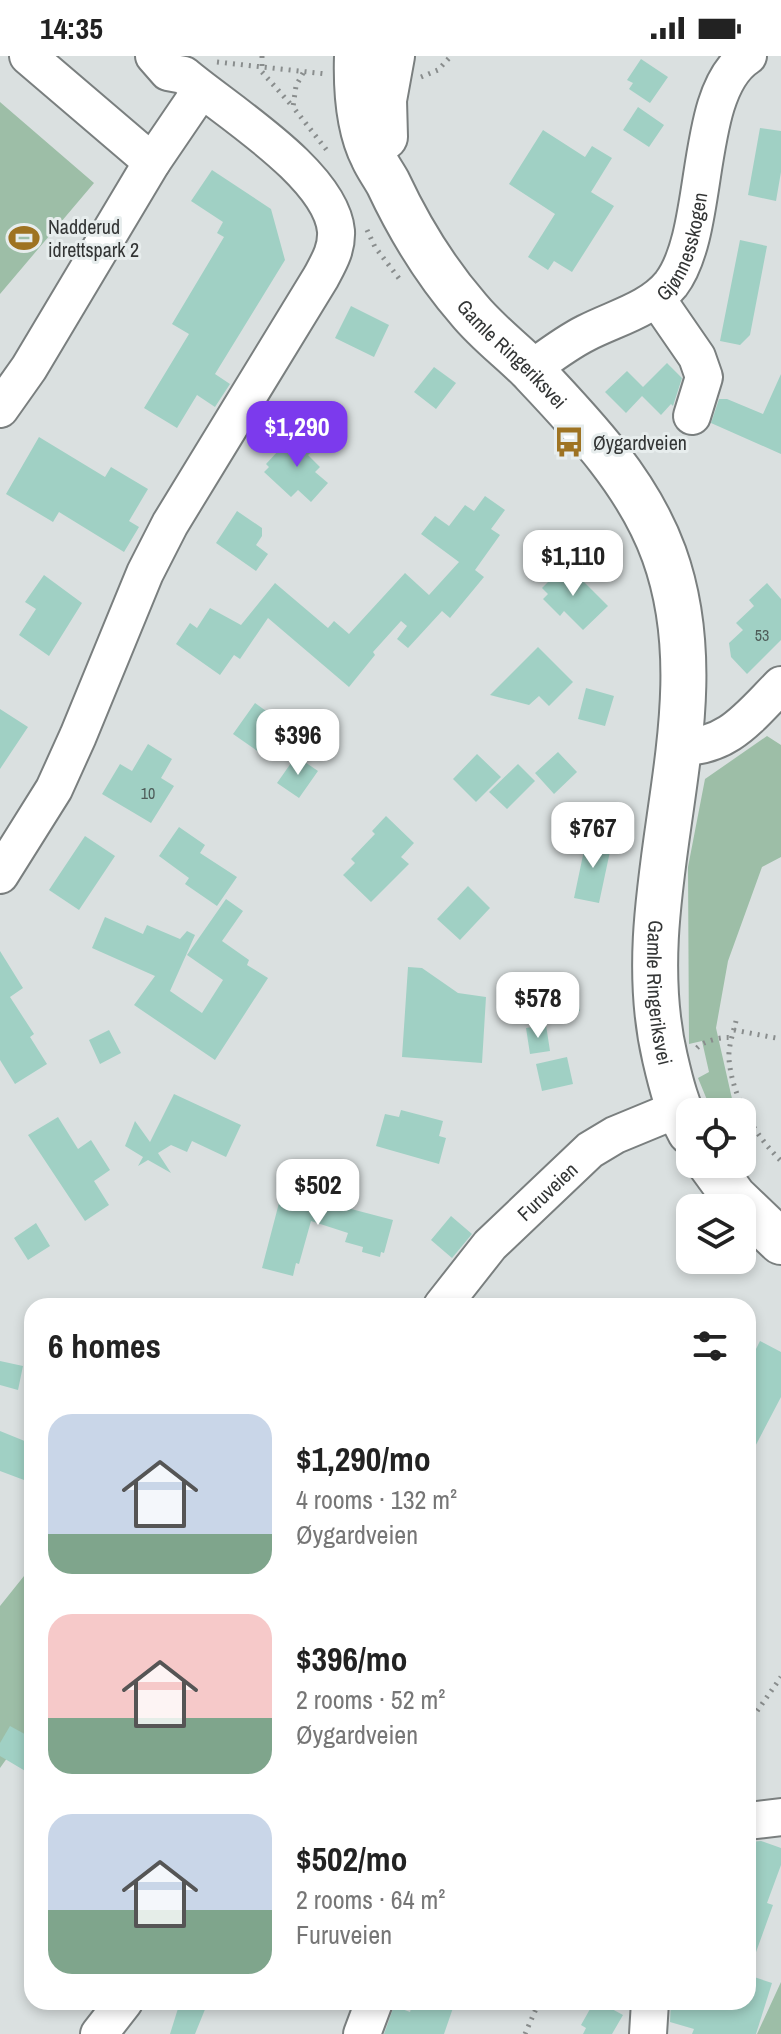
<!DOCTYPE html>
<meta charset="utf-8">
<style>
body{margin:0;font-family:"Archivo Narrow",sans-serif;background:#f2f2f2;color:#222;height:100vh;display:flex;flex-direction:column;font-size:30px;white-space:nowrap}
*{box-sizing:border-box;margin:0}
p{font-size:26px;color:#767676}
.icon{flex:none;width:44px;height:44px;fill:none;stroke:currentColor;stroke-width:2;stroke-linecap:round;stroke-linejoin:round}
.map{position:relative;flex:1;overflow:hidden}
.side{position:absolute;left:24px;top:1242px;width:732px;height:712px;display:flex;flex-direction:column;background:#fff;border-radius:24px;box-shadow:0 4px 12px #0003}
.side>*{flex:none}
.controls{position:absolute;left:676px;top:1042px;display:grid;gap:16px}
.controls a{display:grid;place-items:center;width:80px;height:80px;border-radius:16px;background:#fff;box-shadow:0 4px 12px #0003;font-size:40px}
.price{position:absolute;translate:-50% -68px;padding:0 18px;border-radius:16px;background:#fff;color:#222;font-size:26px;line-height:52px;filter:drop-shadow(0 2px 4px #0008)}
.price::after{content:'';position:absolute;left:50%;top:48px;width:24px;height:18px;margin-left:-12px;background:inherit;clip-path:polygon(0 0,100% 0,50% 100%)}
.price.on{background:#7c3aed;color:#fff}
ul{padding:0;list-style:none}
li{display:flex;align-items:center;gap:24px;height:200px;padding:0 24px}
li span{display:grid;place-items:center;flex:none;width:224px;height:160px;border-radius:24px;color:#555}
li>.icon{margin-inline-start:auto}
span .icon{width:96px;height:96px;fill:#fffc;stroke-width:1}
li b{font-size:34px}
h2{display:flex;justify-content:space-between;align-items:center;height:96px;padding:0 24px;font-size:34px}
.status{display:flex;justify-content:space-between;align-items:center;height:56px;padding:0 40px;background:#fff;direction:ltr}
.status svg{height:22px;fill:currentColor}
.map>svg:first-child{display:block}
</style>
<div class="status"><b>14:35</b><svg viewBox="0 0 49 12"><path d="M0 12V9h3v3zM5 12V6h3v6zM10 12V3h3v9zM15 12V0h3v12zM26 1h20v11H26zM47 4h2v5h-2z"/></svg></div>
<div class="map">
<svg width="781" height="1978" viewBox="0 0 781 1978">
<rect width="100%" height="100%" fill="#dae0e0"/>
<path fill="#9dbea7" d="M0,46L94,127L0,238Z
M767,680L781,689V801L762,811L728,905L716,972L735,1056H712L698,1022L709,1016L702,985L689,988L688,811L705,723Z
M32,1510V1667L0,1712V1550Z
M781,1926V1978H757Z"/>
<path fill="#a0d0c4" d="M641,3L668,21L650,47L629,33L633,27L627,24Z
M638,51L664,69L649,91L623,74Z
M760,72L781,75V116L776,145L748,139Z
M543,74L585,101L592,90L612,102L591,136L614,150L572,216L554,205L548,214L528,201L555,158L509,128Z
M212,114L271,153L285,204L215,318L230,328L215,351L197,339L177,372L144,352L189,278L172,268L224,181L217,177L223,166L191,145Z
M740,184L767,190L750,279L740,289L720,285Z
M351,250L389,269L374,301L335,282Z
M667,307L682,322L673,350L671,348L661,359L642,340L626,357L605,336L627,315L643,331Z
M434,311L456,327L436,353L414,336Z
M781,318V398L711,367L719,343H727L763,358Z
M303,374L319,389L308,399L320,411L315,416L328,427L311,446L298,434L291,441L264,416L269,411L266,408L279,394L282,397Z
M39,381L105,421L111,411L148,433L129,465L139,471L124,496L59,456L53,466L6,438Z
M485,440L505,454L491,473L500,479L475,514L484,521L450,562L442,555L408,592L397,583L407,570L401,565L373,596L375,599L349,631L268,562L240,603L234,599L220,619L176,588L190,567L197,572L210,552L241,569L275,527L328,572L334,565L349,578L405,517L429,539L459,506L421,478L435,460L449,470L465,449L474,455Z
M237,455L262,472V480L256,489L268,498L256,515L216,487Z
M566,508L608,550L583,574L564,555L560,560L543,543L548,538L542,532Z
M44,519L82,547L49,600L19,579L36,553L25,546Z
M767,527L781,543V584L747,618L731,601L729,587L743,574L736,567L754,550L749,544Z
M538,591L573,626L549,650L539,640L529,649L490,639Z
M586,632L614,640L605,670L578,663Z
M255,647L287,670L266,701L233,678Z
M0,653L28,671L0,713Z
M148,688L172,703L161,722L174,730L151,767L102,738L120,708L132,715Z
M558,696L577,716L554,738L535,717Z
M477,698L501,721L476,746L453,723Z
M296,700L318,715L299,742L277,727Z
M518,708L535,725L507,753L489,736Z
M386,760L414,787L401,801L409,808L371,846L343,819L355,807L351,803L375,778L372,775Z
M179,771L205,789L200,797L237,821L217,850L185,828L189,822L159,800Z
M85,780L115,800L79,854L49,834Z
M587,780L612,786L599,847L574,842Z
M468,830L490,852L460,884L437,863Z
M226,843L243,855L222,885L249,904L247,909L268,922L215,1004L134,949L155,920L92,892L105,861L143,878L147,869L180,883L187,875L195,879L170,935L202,957L223,924L187,899Z
M0,895L23,932L10,941L34,978L30,981L47,1008L15,1028L0,1004Z
M408,911L422,912L458,937L486,941L482,1007L402,1001Z
M567,925L575,928L580,955L550,961L545,929Z
M546,969L550,995L530,998L526,972Z
M109,974L121,997L100,1008L89,984Z
M567,1001L573,1028L542,1035L536,1008Z
M174,1038L241,1069L226,1101L192,1085L187,1096L171,1089L158,1097L171,1117L148,1104L138,1110L143,1101L125,1090L135,1065L150,1086Z
M401,1054L443,1065L439,1080L446,1082L439,1108L376,1090L385,1058L399,1061Z
M58,1061L78,1093L91,1084L110,1114L94,1125L109,1149L85,1165L28,1079Z
M285,1124L319,1133L317,1144L393,1164L384,1197L381,1196L380,1201L362,1196L363,1191L345,1186L348,1177L311,1165L299,1208L296,1207L293,1220L262,1212Z
M451,1160L472,1178L452,1202L431,1184Z
M36,1167L50,1190L28,1204L14,1182Z
M760,1285L781,1296V1341L748,1404V1309Z
M0,1305L23,1310L18,1334L0,1329Z
M0,1375L32,1388V1427L0,1415Z
M10,1670L32,1682V1719L0,1700V1687Z
M761,1785L781,1792V1809L767,1847L773,1849L751,1910H748V1786Z
M748,1919L772,1927L756,1978H692L694,1973L670,1966L671,1946H748Z
M180,1946H208L195,1978H170Z
M413,1946H455L444,1978H384L394,1950L410,1956Z
M594,1946H599L623,1959L612,1978H583L586,1972L581,1969Z"/>
<g fill="none" stroke-linecap="round" stroke-linejoin="round">
<g stroke="#7a7f7f" stroke-width="40">
<g id="minor">
<path d="M28,0L152,106"/>
<path d="M657,243L697,301L704,321L692,360"/>
<path id="s1" d="M530,314C548,301 566,287 586,277C615,262 650,254 671,228C712,174 692,36 748,0"/>
<path d="M0,353L29,312L152,106L201,34"/>
<path d="M679,691C728,692 749,661 781,629"/>
<path d="M0,819L54,733L78,680L145,517L170,468L321,221C329,206 337,193 336,175C331,118 225,54 184,19L168,16L154,0"/>
<path id="s2" d="M442,1250L490,1189L590,1094L615,1079L678,1053"/>
<path d="M748,1765L781,1761"/>
<path d="M99,1978L124,1946"/>
<path d="M362,1978L374,1946"/>
<path d="M648,1978L650,1946"/>
</g>
</g>
<g stroke="#7a7f7f" stroke-width="48">
<g id="major">
<path id="s3" d="M357,0C356,32 358,72 373,101C377,110 383,118 388,127C410,174 435,215 469,254C487,276 510,293 530,313C582,368 638,426 664,498C723,661 625,832 665,1002C671,1028 677,1052 690,1076"/>
<path d="M385,81L384,44L392,0"/>
<path d="M710,1108L734,1141L781,1186"/>
</g>
</g>
<path stroke="#898d8d" stroke-width="5" stroke-dasharray="2 6" stroke-linecap="butt" d="M262,0V16L293,51
M217,6L326,18
M303,17L296,30L293,51L329,97
M421,21L438,14L451,0
M367,174L375,191L401,225
M736,965C733,977 728,992 729,1003C732,1041 755,1079 781,1105
M734,974L781,983
M697,992C703,985 723,980 732,982
M748,1668L781,1621
M525,1978L539,1946"/>
<use href="#minor" stroke="#fff" stroke-width="36"/>
<use href="#major" stroke="#fff" stroke-width="44"/>
</g>
<defs>
<g id="stadium-bare" transform="scale(2.4)"><path d="M0-5a6.5 5 0 1 0 0 10a6.5 5 0 1 0 0-10ZM-3.5-1.8h7v3.6h-7Z" fill="#9e7322" stroke="#e7eded" stroke-width="2.5" paint-order="stroke"/></g>
<g id="bus-bare" transform="scale(2.4)"><path d="M-5-6H5V4H4V6H2V4H-2V6H-4V4H-5ZM-3.5-4V0h7V-4ZM-3.5 1.2v1.5H-2V1.2ZM2 1.2v1.5H3.5V1.2Z" fill="#9e7322" stroke="#e7eded" stroke-width="2.5" paint-order="stroke"/></g>
</defs>
<g fill-rule="evenodd">
<use href="#stadium-bare" x="24" y="182"/>
<use href="#bus-bare" x="569" y="386"/>
</g>
<g text-anchor="middle" dominant-baseline="central" stroke-width="6" stroke-linejoin="round" paint-order="stroke">
<g font-size="16" fill="#4e5c59">
<text x="762" y="579">53</text>
<text x="148" y="737">10</text>
</g>
<g font-size="20" fill="#333535" stroke="#e7eded" text-anchor="start">
<text x="48" y="170">Nadderud<tspan x="48" dy="23">idrettspark 2</tspan></text>
<text x="593" y="386">Øygardveien</text>
</g>
<g font-size="20" fill="#333535" stroke="#e7eded">
<text stroke="none"><textPath href="#s1" startOffset="206">Gjønnesskogen</textPath></text>
<text stroke="none"><textPath href="#s3" startOffset="346">Gamle Ringeriksvei</textPath></text>
<text stroke="none"><textPath href="#s3" startOffset="1042">Gamle Ringeriksvei</textPath></text>
<text stroke="none"><textPath href="#s2" startOffset="156">Furuveien</textPath></text>
</g>
</g>
</svg>
<div class="controls">
<a><svg class="icon" aria-label="locate" viewBox="0 0 24 24"><circle cx="12" cy="12" r="6"/><path d="M12 2v4M12 18v4M2 12h4M18 12h4"/></svg></a>
<a><svg class="icon" aria-label="layers" viewBox="0 0 24 24"><path d="M12 4l9 5-9 5-9-5zM3 14l9 5 9-5"/></svg></a>
</div>
<b class="price on" style="left:297px;top:413px">$1,290</b>
<b class="price" style="left:573px;top:542px">$1,110</b>
<b class="price" style="left:298px;top:721px">$396</b>
<b class="price" style="left:593px;top:814px">$767</b>
<b class="price" style="left:538px;top:984px">$578</b>
<b class="price" style="left:318px;top:1171px">$502</b>
<section class="side">
<h2>6 homes<svg class="icon" aria-label="filters" viewBox="0 0 24 24"><path d="M4 7h16M4 17h16"/><circle cx="9" cy="7" r="2"/><circle cx="15" cy="17" r="2"/></svg></h2>
<ul>
<li><span style="background:linear-gradient(#c9d6e8 75%,#7fa58c 0)"><svg class="icon" aria-label="home" viewBox="0 0 24 24"><path d="M3 11l9-7 9 7M6 9v11h12V9"/></svg></span><div><b>$1,290/mo</b><p>4 rooms · 132 m²</p><p>Øygardveien</p></div></li>
<li><span style="background:linear-gradient(#f6c9c9 65%,#7fa58c 0)"><svg class="icon" aria-label="home" viewBox="0 0 24 24"><path d="M3 11l9-7 9 7M6 9v11h12V9"/></svg></span><div><b>$396/mo</b><p>2 rooms · 52 m²</p><p>Øygardveien</p></div></li>
<li><span style="background:linear-gradient(#c9d6e8 60%,#7fa58c 0)"><svg class="icon" aria-label="home" viewBox="0 0 24 24"><path d="M3 11l9-7 9 7M6 9v11h12V9"/></svg></span><div><b>$502/mo</b><p>2 rooms · 64 m²</p><p>Furuveien</p></div></li>
</ul>
</section>
</div>
